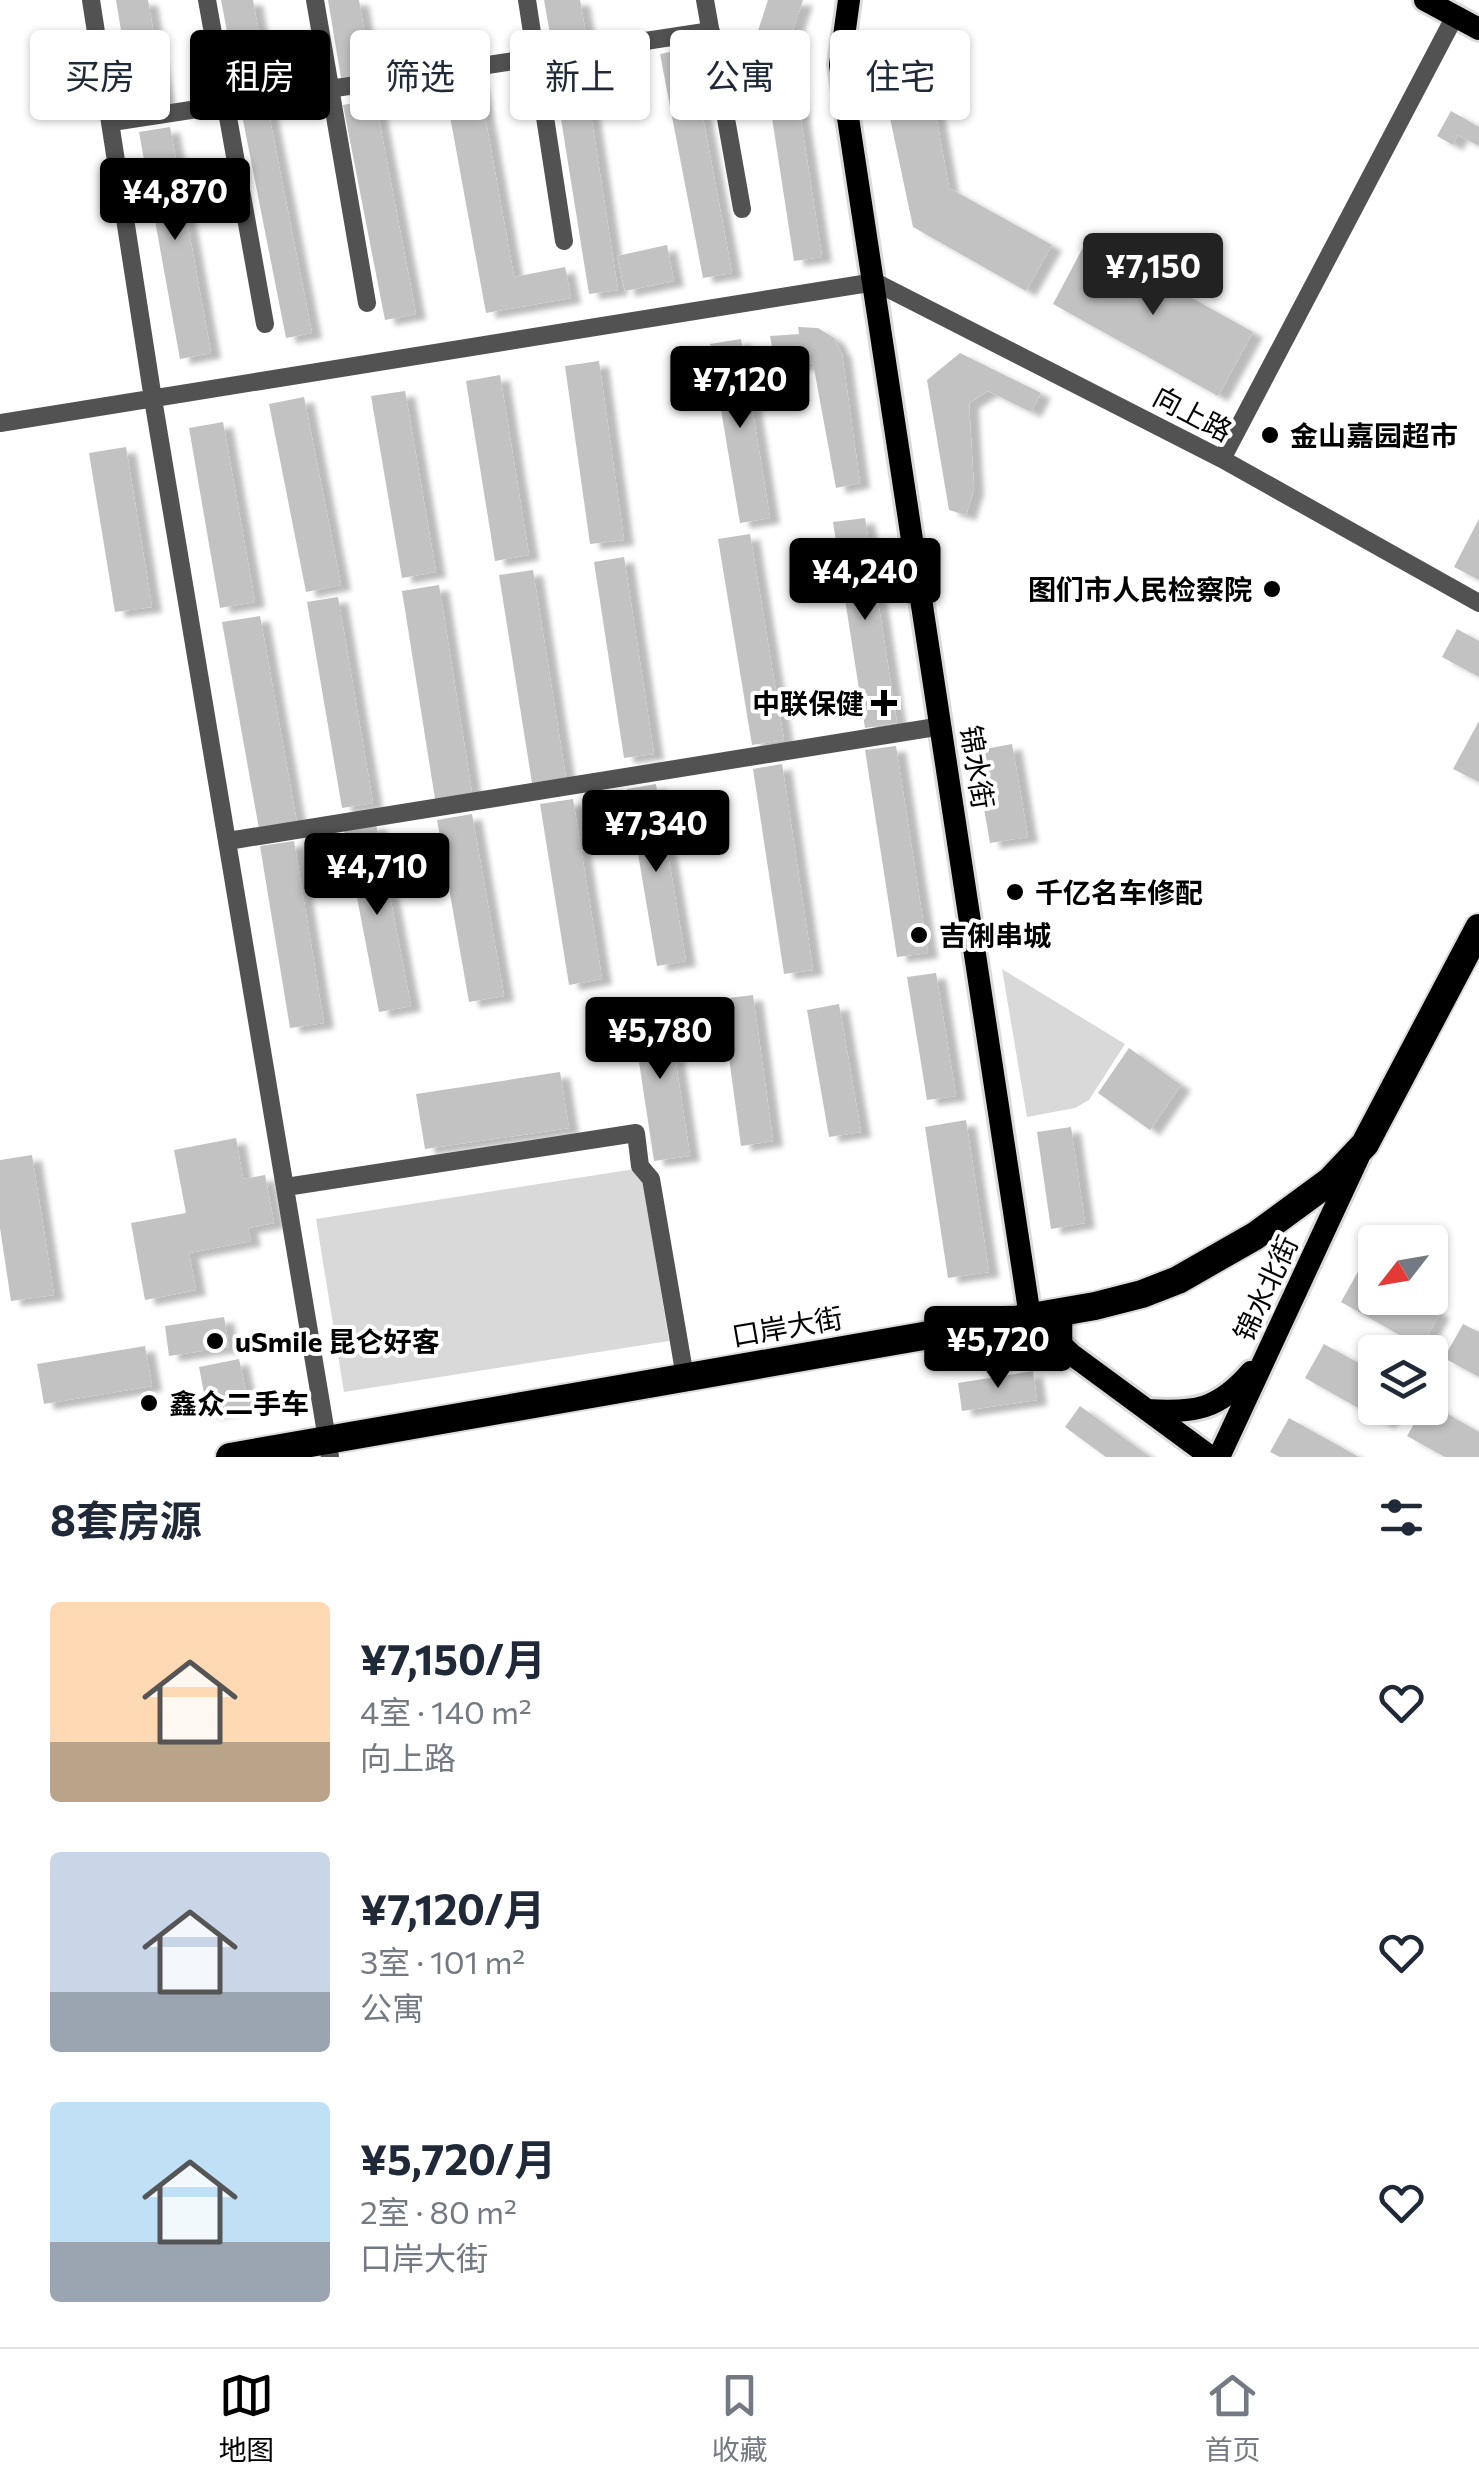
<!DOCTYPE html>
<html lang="zh">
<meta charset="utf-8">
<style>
body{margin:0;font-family:Commissioner,"Noto Sans SC",sans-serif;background:#f2f2f3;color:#1f2937;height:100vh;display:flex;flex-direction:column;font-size:38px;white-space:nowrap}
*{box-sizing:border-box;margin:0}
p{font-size:32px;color:#747a83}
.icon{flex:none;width:55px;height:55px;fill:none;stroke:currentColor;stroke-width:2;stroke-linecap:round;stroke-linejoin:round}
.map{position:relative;height:1457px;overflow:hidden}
.sheet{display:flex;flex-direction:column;background:#fff;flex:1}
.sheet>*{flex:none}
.top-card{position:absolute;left:30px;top:30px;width:1420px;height:90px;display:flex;gap:20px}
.needle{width:65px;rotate:239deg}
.controls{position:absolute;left:1358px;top:1225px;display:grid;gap:20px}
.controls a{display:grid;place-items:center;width:90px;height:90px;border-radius:10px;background:#fff;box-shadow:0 2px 8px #0004;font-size:50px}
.price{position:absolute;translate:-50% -85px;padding:0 22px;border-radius:10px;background:#000;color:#fff;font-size:32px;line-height:65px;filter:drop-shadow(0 2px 5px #0008)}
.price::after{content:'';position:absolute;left:50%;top:60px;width:30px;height:22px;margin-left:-15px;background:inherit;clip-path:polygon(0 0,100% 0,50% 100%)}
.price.current{background:#222;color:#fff}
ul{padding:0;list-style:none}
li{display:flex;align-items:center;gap:30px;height:250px;padding:0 50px}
li span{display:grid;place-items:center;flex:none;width:280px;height:200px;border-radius:10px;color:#555}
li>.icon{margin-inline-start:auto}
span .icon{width:120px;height:120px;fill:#fffc;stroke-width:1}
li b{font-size:42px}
h2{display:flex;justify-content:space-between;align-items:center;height:120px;padding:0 50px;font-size:42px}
.chip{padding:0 35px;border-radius:10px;background:#fff;box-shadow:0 2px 8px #0004;font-size:35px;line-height:90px}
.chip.current{background:#000;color:#fff}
.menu{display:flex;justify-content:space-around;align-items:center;height:140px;border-top:2px solid #e0e1e3;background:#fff;font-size:28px;color:#747a83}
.menu a{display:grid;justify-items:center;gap:5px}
.menu .current{color:#000}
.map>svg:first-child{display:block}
</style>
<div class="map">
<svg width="1479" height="1457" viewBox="0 0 1479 1457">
<defs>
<filter id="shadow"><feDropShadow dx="10" dy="5.5" stdDeviation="2.5" flood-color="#0004"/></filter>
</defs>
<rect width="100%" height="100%" fill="#fff"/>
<path fill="#d9d9d9" d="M1002,969L1125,1044L1089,1100L1075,1108L1027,1117Z
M641,1168L669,1341L344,1392L316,1219Z"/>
<path fill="#c2c2c2" filter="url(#shadow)" d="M116,0H148L166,105L134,110Z
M221,0H253L269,89L239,94Z
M328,0H359L371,73L341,78Z
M544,0H580L586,34L551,40Z
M768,0H803L783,60L752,49Z
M690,48L732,273L703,278L660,54Z
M925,54L949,188L1052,245L1026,291L913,227L883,85L898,59Z
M792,62L822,257L794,261L764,66Z
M583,64L618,290L589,294L553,69Z
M479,83L514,277L565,267L571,298L486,313L445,89Z
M375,99L416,314L385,320L343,105Z
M268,110L312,333L286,338L242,115Z
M1451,111L1479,127V146L1458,135L1453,145L1437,136Z
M170,127L211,353L180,359L139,132Z
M1087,240L1253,332L1218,396L1053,304Z
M667,245L674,281L625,291L617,256Z
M798,327L818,328L834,338L842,354L860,483L836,488L813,363L776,369L770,336L799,334Z
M741,339L770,518L740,523L710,344Z
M960,353L1041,393L1031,412L988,391L969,403L974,489L966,515L949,510L927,380Z
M599,361L624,540L590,544L565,366Z
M500,375L529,555L495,561L466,381Z
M405,391L436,572L402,578L371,396Z
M304,397L341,585L306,592L269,404Z
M223,422L255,602L220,608L189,428Z
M126,447L152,607L115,612L89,453Z
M865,518L897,723L865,728L833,522Z
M1479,519V580L1454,567Z
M750,534L784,740L752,745L718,539Z
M624,557L654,754L624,758L594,562Z
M533,570L566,778L532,783L499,575Z
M439,585L472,793L435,799L402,591Z
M338,597L373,803L342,808L307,602Z
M260,616L297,823L259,829L222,622Z
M1457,629L1479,641V677L1442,657Z
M1479,721V782L1453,769Z
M1012,744L1028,837L990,843L974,751Z
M896,746L928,953L897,957L865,750Z
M782,764L813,970L784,974L753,769Z
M656,784L686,961L657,966L627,789Z
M573,799L602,979L569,985L540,804Z
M472,814L504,996L469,1002L437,820Z
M376,824L411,1006L379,1012L344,830Z
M294,841L324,1023L290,1028L260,846Z
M936,973L956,1096L927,1100L907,977Z
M753,995L773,1141L741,1146L721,999Z
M667,1004L690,1156L654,1161L631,1009Z
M839,1004L861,1132L829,1137L807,1010Z
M1129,1048L1181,1085L1150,1130L1098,1093Z
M560,1072L569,1128L425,1149L416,1094Z
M966,1120L989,1272L948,1278L925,1127Z
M1071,1127L1085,1223L1051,1229L1037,1132Z
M236,1138L243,1179L265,1175L274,1223L248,1228L251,1241L189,1253L196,1290L145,1300L131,1223L186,1213L174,1150Z
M32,1155L54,1295L11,1301L0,1228V1160Z
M1360,1268L1375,1276V1298H1412L1440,1313L1421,1347L1341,1302Z
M224,1317L229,1347L169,1356L165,1326Z
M1463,1324L1479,1332V1377L1444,1358Z
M1324,1344L1375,1372V1408H1393L1385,1423L1305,1378Z
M145,1346L152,1386L44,1404L37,1364Z
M239,1359L249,1406L208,1414L199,1367Z
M1033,1371L1037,1400L962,1411L958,1383Z
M1430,1404L1479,1432V1457H1445L1407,1436L1423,1408H1430Z
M1080,1406L1150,1457H1106L1065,1427Z
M1289,1418L1359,1457H1280L1270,1452Z"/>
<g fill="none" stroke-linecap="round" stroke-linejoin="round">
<g stroke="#dbdbdb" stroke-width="28">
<path id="major" d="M849,0L840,65L1030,1317L1071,1354L1211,1457
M1425,0L1479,29
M1147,1410C1195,1413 1218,1410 1251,1372
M1219,1457L1359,1156"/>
</g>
<g stroke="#dbdbdb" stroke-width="32">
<path id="highway" d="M230,1457L1095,1306L1142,1294L1178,1280L1255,1236L1330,1181L1365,1144L1479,928"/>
</g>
<path stroke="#525252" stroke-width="18" d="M91,0L153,399L330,1457
M207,0L265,324
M315,0L367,303
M527,0L564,241
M705,0L742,209
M112,122L711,31
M0,423L875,282L1222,459L1479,603
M1222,459L1455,16
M228,841L942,726
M286,1187L636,1133L640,1166L651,1179L685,1377"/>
<use href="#major" stroke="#000" stroke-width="22"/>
<use href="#highway" stroke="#000" stroke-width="28"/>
</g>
<g fill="#000" stroke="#fff" stroke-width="4">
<circle cx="1270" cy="435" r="10"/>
<circle cx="1272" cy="589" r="10"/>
<path d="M879 688h10v10h10v10h-10v10h-10v-10h-10v-10h10z"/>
<circle cx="1015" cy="892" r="10"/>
<circle cx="919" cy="935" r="10"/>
<circle cx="215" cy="1341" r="10"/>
<circle cx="149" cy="1403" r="10"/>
</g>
<g text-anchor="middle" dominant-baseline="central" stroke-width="8" stroke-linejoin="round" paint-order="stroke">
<g font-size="28" fill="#000" stroke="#fff">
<text transform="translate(1193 413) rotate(28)">向上路</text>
<text transform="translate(978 767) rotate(81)">锦水街</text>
<text transform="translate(1265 1288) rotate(-65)">锦水北街</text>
<text transform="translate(787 1326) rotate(-10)">口岸大街</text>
</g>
<g font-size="28" font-weight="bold" fill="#000" stroke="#fff" text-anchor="start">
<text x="1290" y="435">金山嘉园超市</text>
<text x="1252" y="589" text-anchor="end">图们市人民检察院</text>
<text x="864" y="703" text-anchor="end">中联保健</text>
<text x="1035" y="892">千亿名车修配</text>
<text x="939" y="935">吉俐串城</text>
<text x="235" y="1341">uSmile 昆仑好客</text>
<text x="169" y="1403">鑫众二手车</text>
</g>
</g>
</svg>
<div class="controls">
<a><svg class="needle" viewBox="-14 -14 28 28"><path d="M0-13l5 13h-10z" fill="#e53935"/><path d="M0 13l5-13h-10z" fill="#747a83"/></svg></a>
<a><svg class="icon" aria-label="layers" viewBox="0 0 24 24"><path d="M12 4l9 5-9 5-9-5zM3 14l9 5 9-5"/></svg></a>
</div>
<b class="price" style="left:175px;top:243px">¥4,870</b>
<b class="price current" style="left:1153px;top:318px">¥7,150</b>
<b class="price" style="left:740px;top:431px">¥7,120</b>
<b class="price" style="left:865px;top:623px">¥4,240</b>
<b class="price" style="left:656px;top:875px">¥7,340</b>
<b class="price" style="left:377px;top:918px">¥4,710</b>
<b class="price" style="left:660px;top:1082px">¥5,780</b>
<b class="price" style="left:998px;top:1391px">¥5,720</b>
<div class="top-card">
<a class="chip">买房</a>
<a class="chip current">租房</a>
<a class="chip">筛选</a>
<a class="chip">新上</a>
<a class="chip">公寓</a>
<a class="chip">住宅</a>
</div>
</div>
<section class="sheet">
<h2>8套房源<svg class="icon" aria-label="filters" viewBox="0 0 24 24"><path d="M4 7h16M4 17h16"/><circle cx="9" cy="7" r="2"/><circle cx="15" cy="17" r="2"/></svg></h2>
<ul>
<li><span style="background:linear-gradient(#ffd9b3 70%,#b9a48a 0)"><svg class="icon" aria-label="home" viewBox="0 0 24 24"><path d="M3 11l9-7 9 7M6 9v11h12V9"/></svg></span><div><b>¥7,150/月</b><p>4室 · 140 m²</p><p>向上路</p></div><svg class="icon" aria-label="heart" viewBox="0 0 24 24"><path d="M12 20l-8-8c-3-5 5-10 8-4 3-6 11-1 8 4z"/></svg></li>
<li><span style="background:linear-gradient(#c9d6e8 70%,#9aa5b1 0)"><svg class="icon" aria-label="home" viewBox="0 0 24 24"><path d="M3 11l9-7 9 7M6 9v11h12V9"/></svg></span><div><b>¥7,120/月</b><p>3室 · 101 m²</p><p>公寓</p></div><svg class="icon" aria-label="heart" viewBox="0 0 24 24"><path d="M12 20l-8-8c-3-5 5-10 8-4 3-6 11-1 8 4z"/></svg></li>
<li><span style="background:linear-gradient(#bfe0f5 70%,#9aa5b1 0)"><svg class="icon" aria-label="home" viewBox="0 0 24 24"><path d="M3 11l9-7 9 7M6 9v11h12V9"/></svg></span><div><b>¥5,720/月</b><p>2室 · 80 m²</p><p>口岸大街</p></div><svg class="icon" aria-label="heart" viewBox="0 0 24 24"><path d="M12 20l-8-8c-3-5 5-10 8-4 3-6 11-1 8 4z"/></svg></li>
</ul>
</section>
<nav class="menu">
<a class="current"><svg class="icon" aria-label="map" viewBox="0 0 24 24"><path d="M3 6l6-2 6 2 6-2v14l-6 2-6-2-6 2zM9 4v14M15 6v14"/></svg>地图</a>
<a><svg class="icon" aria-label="saved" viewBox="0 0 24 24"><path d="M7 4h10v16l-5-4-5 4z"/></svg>收藏</a>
<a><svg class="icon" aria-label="home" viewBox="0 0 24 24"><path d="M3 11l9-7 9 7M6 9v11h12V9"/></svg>首页</a>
</nav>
